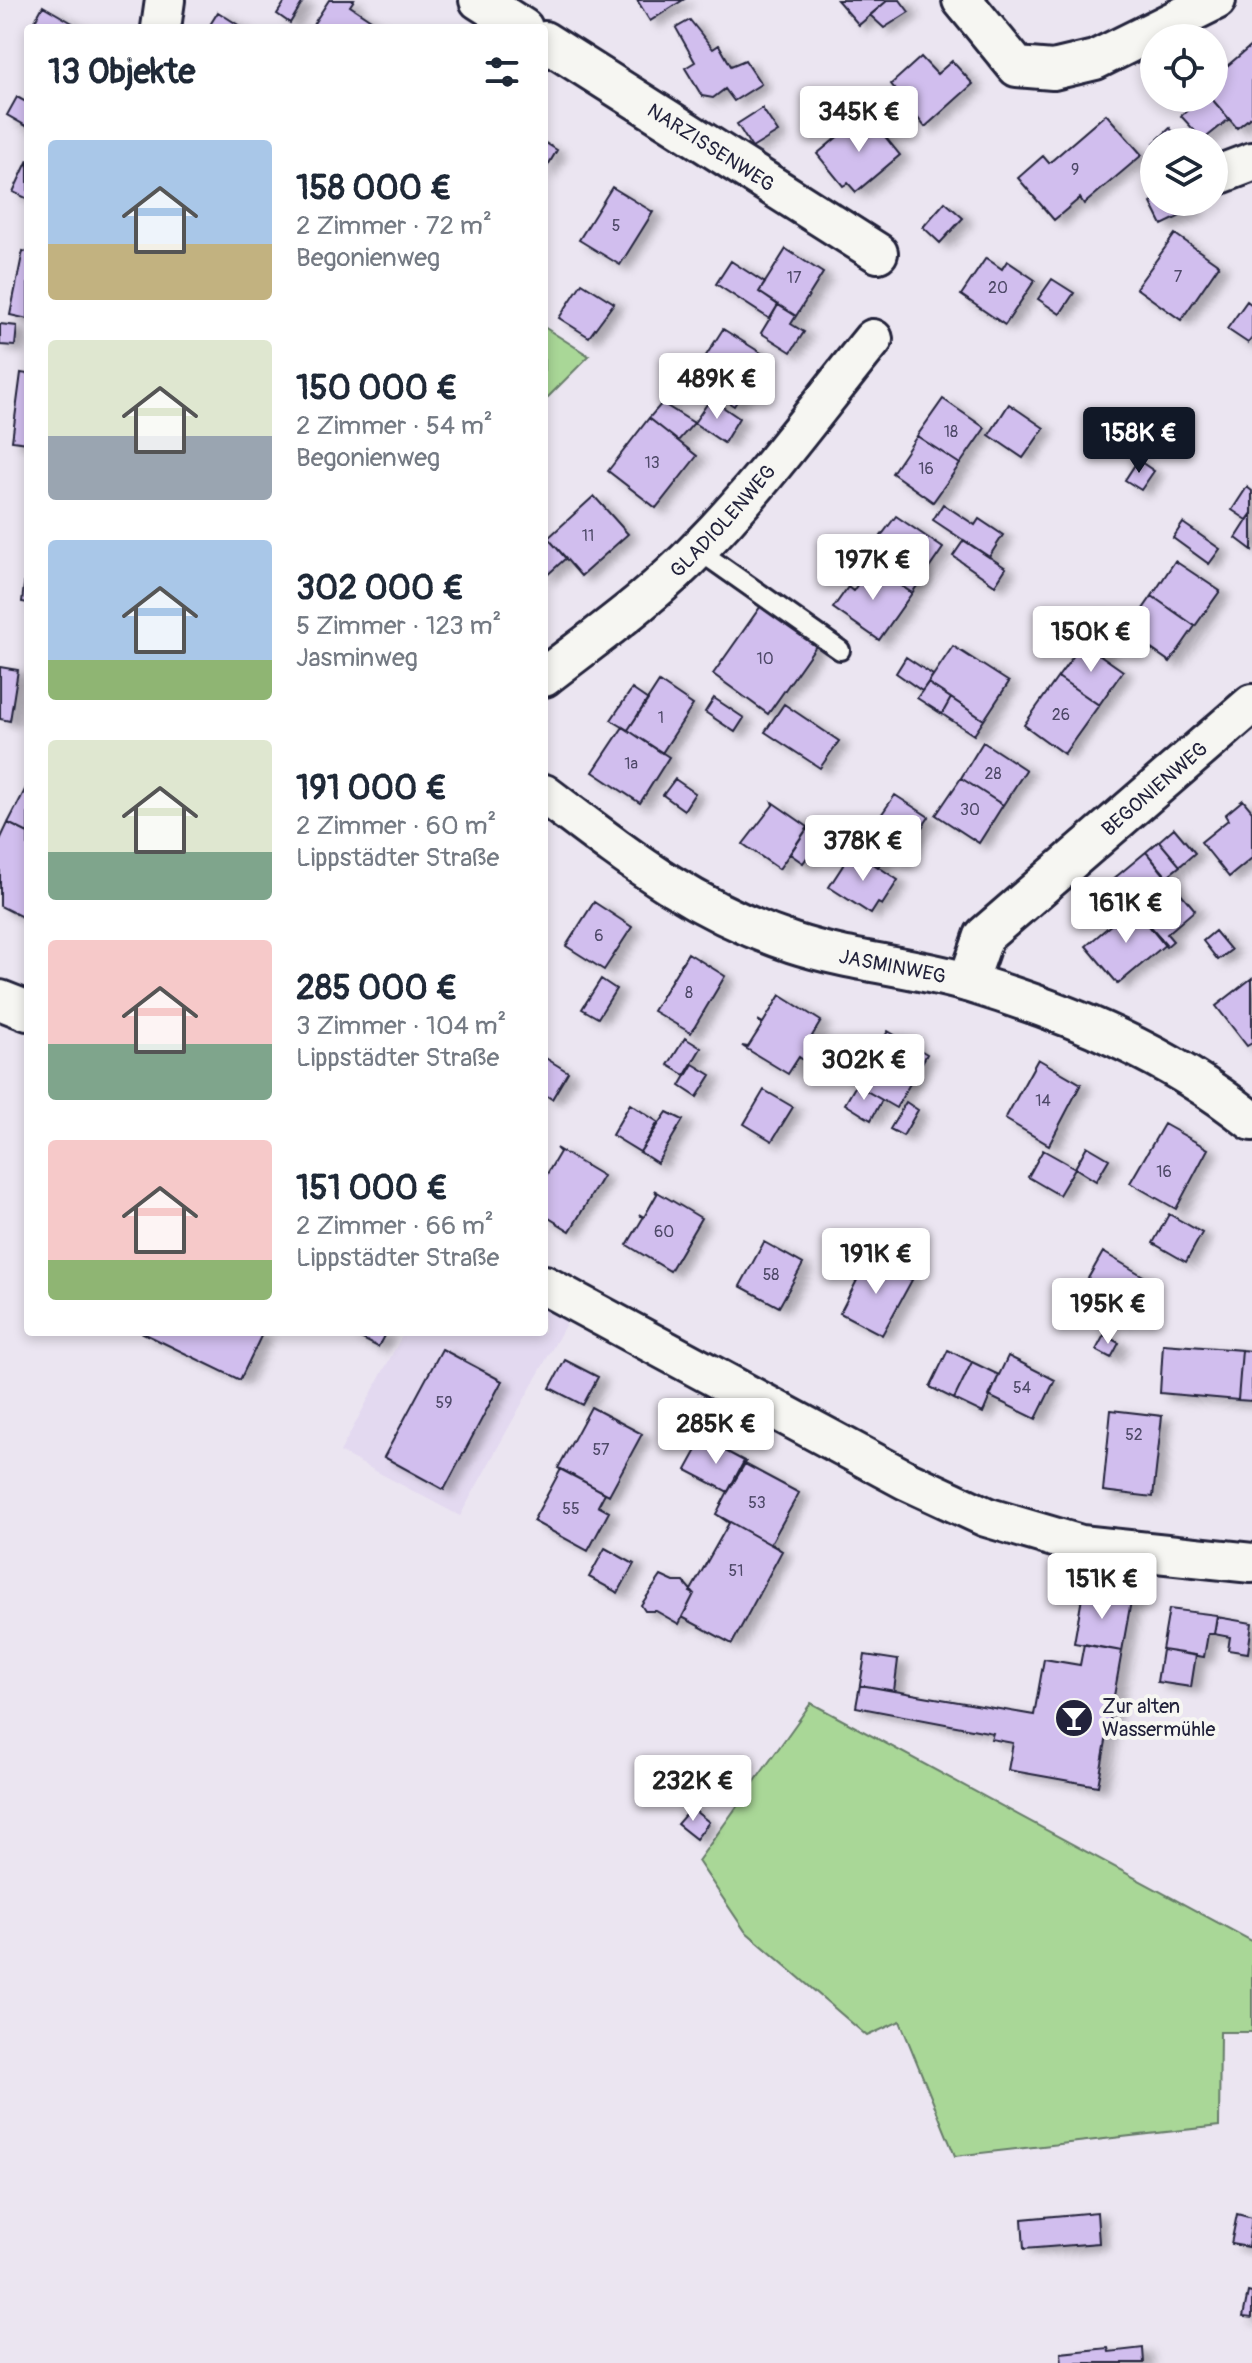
<!DOCTYPE html>
<html lang="de">
<meta charset="utf-8">
<style>
body{margin:0;font-family:Pangolin,sans-serif;background:#f6f6f7;color:#1f2937;height:100vh;display:flex;flex-direction:column;font-size:30px;white-space:nowrap}
*{box-sizing:border-box;margin:0}
p{font-size:26px;color:#747a83}
.icon{flex:none;width:44px;height:44px;fill:none;stroke:currentColor;stroke-width:2;stroke-linecap:round;stroke-linejoin:round}
.map{position:relative;flex:1;overflow:hidden}
.drawer{position:absolute;left:24px;top:24px;width:524px;height:1312px;display:flex;flex-direction:column;background:#fff;border-radius:8px;box-shadow:0 4px 12px #0003}
.drawer>*{flex:none}
.tools{position:absolute;left:1140px;top:24px;display:grid;gap:16px}
.tools a{display:grid;place-items:center;width:88px;height:88px;border-radius:50%;background:#fff;box-shadow:0 4px 12px #0003;font-size:40px}
.price{position:absolute;translate:-50% -68px;padding:0 18px;border-radius:8px;background:#fff;color:#222;font-size:26px;line-height:52px;filter:drop-shadow(0 2px 4px #0008)}
.price::after{content:'';position:absolute;left:50%;top:48px;width:24px;height:18px;margin-left:-12px;background:inherit;clip-path:polygon(0 0,100% 0,50% 100%)}
.price.active{background:#111827;color:#fff}
ul{padding:0;list-style:none}
li{display:flex;align-items:center;gap:24px;height:200px;padding:0 24px}
li span{display:grid;place-items:center;flex:none;width:224px;height:160px;border-radius:8px;color:#555}
li>.icon{margin-inline-start:auto}
span .icon{width:96px;height:96px;fill:#fffc;stroke-width:1}
li b{font-size:34px}
h2{display:flex;justify-content:space-between;align-items:center;height:96px;padding:0 24px;font-size:34px}
.map>svg:first-child{display:block}
</style>
<div class="map">
<svg width="1252" height="2363" viewBox="0 0 1252 2363">
<defs>
<filter id="shadow"><feDropShadow dx="9" dy="5" stdDeviation="4" flood-color="#0004"/></filter>
</defs>
<rect width="100%" height="100%" fill="#ebe5f1"/>
<filter id="ink" filterUnits="userSpaceOnUse"><feTurbulence type="fractalNoise" baseFrequency=".0125" numOctaves="2"/><feDisplacementMap in="SourceGraphic" scale="16" xChannelSelector="R" yChannelSelector="G"/><feConvolveMatrix kernelMatrix="1 2 1 2 8 2 1 2 1" color-interpolation-filters="sRGB"/></filter>
<g filter="url(#ink)">
<path fill="#e3d9f0" d="M544,1307L568,1320L460,1516L340,1452L404,1332H544Z"/>
<path fill="#a9d797" stroke="#667c69" stroke-width="2" d="M544,327L589,356L544,401Z
M811,1703L1252,1941V2032H1220L1219,2126L955,2156L900,2021L867,2036L745,1931L698,1861Z"/>
<path fill="#d1beee" stroke="#22223b" stroke-width="2" filter="url(#shadow)" d="M286,0H304L290,23L277,14Z
M329,0H354L350,6L383,28H311Z
M637,0H683L650,21Z
M837,0H888L859,25Z
M888,0H900L909,12L884,28L870,15Z
M43,6L81,28H31Z
M218,12L243,28H208Z
M690,20L713,49L719,45L731,66L745,60L761,84L734,101L725,89L713,98L702,96L685,68L695,62L676,28Z
M1252,45V116L1237,128L1211,98H1214V77Z
M921,57L937,74L952,61L973,84L925,127L891,84Z
M17,97L28,103V127L7,115Z
M1201,98H1211L1229,119L1203,140L1181,116Z
M762,108L778,132L752,148L737,124Z
M866,113L900,155L856,192L848,183L843,186L817,154Z
M1106,114L1142,155L1084,204L1080,198L1054,220L1018,178L1043,156L1049,163Z
M1170,128L1181,142H1155Z
M544,142L557,150L544,172Z
M28,160V199L13,192Z
M612,187L653,212L620,265L579,240Z
M1154,201L1189,202L1193,210L1162,225L1151,203Z
M945,202L963,218L940,243L923,227Z
M1175,234L1219,265L1181,320L1136,288Z
M786,249L823,273L796,316L759,292Z
M23,251L28,252V319L10,315Z
M986,258L1002,269L1007,261L1035,280L1005,325L961,295Z
M731,261L765,283L759,292L778,305L770,319L716,284Z
M1052,279L1074,293L1060,314L1038,299Z
M582,283L614,303L589,337L559,318Z
M1247,301L1252,305V338L1248,343L1227,329Z
M778,305L796,316L791,324L804,332L791,352L761,333Z
M0,324L17,326L15,346L0,345Z
M723,329L766,356L734,406L691,379Z
M21,373L28,374V443L12,441Z
M943,399L985,428L960,464L917,436Z
M714,401L739,418L724,443L694,423L707,404Z
M662,403L694,423L678,441L649,418Z
M1009,404L1044,428L1023,458L989,435Z
M649,418L697,456L656,508L608,471Z
M917,436L960,464L933,502L892,473Z
M1138,460L1154,471L1141,490L1125,480Z
M1247,487L1252,491V513L1247,520L1232,510Z
M594,496L628,534L581,576L548,538Z
M943,504L975,525L979,519L1003,535L989,557L933,520Z
M1252,513V550L1236,538Z
M896,516L943,548L912,593L871,565L888,540L881,536Z
M1183,523L1220,549L1209,564L1173,538Z
M544,534L566,558L544,578Z
M964,540L1006,568L995,585L953,556Z
M28,551V603L22,602Z
M1175,561L1220,591L1195,626L1152,596Z
M871,565L912,593L879,640L833,608L848,587L853,591Z
M1152,596L1195,626L1170,662L1127,632Z
M763,603L818,643L768,714L713,674Z
M1092,609L1120,628L1111,640L1083,622Z
M1083,622L1111,640L1102,654L1074,635Z
M1083,643L1123,671L1099,705L1058,677Z
M953,646L1009,682L984,720L928,683Z
M906,657L933,675L922,691L896,673Z
M0,667L18,670L10,721L0,719Z
M1058,677L1099,705L1064,754L1024,725Z
M659,682L693,705L662,753L628,730Z
M928,683L951,698L942,714L917,698Z
M632,689L648,700L628,730L611,720Z
M714,698L744,718L735,732L705,712Z
M951,698L984,720L974,735L942,714Z
M784,704L839,741L820,768L765,732Z
M623,727L669,757L640,803L593,772Z
M983,742L1026,770L1003,805L961,778Z
M961,778L1003,805L979,843L936,815Z
M675,779L695,793L684,810L663,795Z
M28,784V833L8,823Z
M895,795L929,817L899,861L865,838Z
M1243,800L1252,811V858L1229,877L1201,842L1228,820L1225,815Z
M772,802L808,827L779,869L743,844L773,805Z
M8,823L28,833V920L0,906V840Z
M1174,828L1195,853L1180,866L1159,841Z
M807,829L821,838L803,863L790,854Z
M862,836L887,853L878,867L853,850Z
M1159,841L1180,866L1166,877L1146,852Z
M853,850L898,880L882,905L878,903L871,914L829,887Z
M1146,852L1195,910L1167,934L1173,941L1166,947L1133,906L1128,910L1106,885Z
M594,902L632,927L604,970L566,946Z
M1133,906L1166,944L1118,984L1086,946Z
M1215,931L1231,950L1218,960L1203,941Z
M688,953L725,976L691,1033L653,1011Z
M1252,978V1043L1247,1046L1216,1006Z
M601,979L616,989L598,1018L582,1009Z
M780,995L821,1021L812,1036L819,1041L816,1046L806,1062L799,1057L788,1074L742,1046L748,1047L762,1025L758,1020L763,1023Z
M888,1031L927,1054L896,1108L856,1085Z
M685,1038L701,1048L685,1075L668,1065Z
M544,1057L568,1072L552,1099L544,1094Z
M1038,1059L1081,1084L1049,1145L1005,1119Z
M693,1064L711,1075L697,1097L680,1086Z
M856,1085L882,1100L871,1120L845,1104Z
M764,1090L793,1107L772,1141L744,1124Z
M906,1102L918,1110L903,1136L890,1129Z
M630,1104L658,1122L640,1152L612,1135Z
M667,1112L683,1120L657,1163L640,1152Z
M1164,1124L1208,1149L1176,1209L1130,1183Z
M1087,1146L1109,1159L1096,1181L1075,1168Z
M556,1148L603,1176L570,1231L544,1215V1172L547,1174L560,1152Z
M1043,1150L1075,1168L1059,1195L1028,1177Z
M654,1190L701,1218L670,1271L627,1245L643,1218L639,1214L644,1217L657,1194Z
M1169,1214L1202,1233L1186,1262L1153,1243Z
M764,1242L803,1264L779,1307L740,1286Z
M1103,1252L1145,1277L1119,1320L1078,1296Z
M869,1257L912,1280L882,1335L840,1313Z
M141,1332H263L240,1380Z
M349,1332H386L378,1347Z
M1104,1335L1119,1343L1111,1358L1096,1350Z
M1163,1344L1242,1350L1238,1400L1160,1393Z
M442,1349L502,1381L444,1490L384,1457Z
M948,1350L972,1362L954,1399L930,1387Z
M1242,1350L1252,1351V1401L1238,1400Z
M1008,1356L1055,1380L1036,1419L989,1396Z
M565,1360L598,1377L583,1405L550,1388Z
M972,1362L999,1375L983,1413L954,1399Z
M591,1407L642,1434L609,1495L558,1468Z
M1111,1410L1162,1416L1153,1497L1103,1491Z
M703,1439L746,1462L728,1492L686,1470Z
M743,1463L799,1493L771,1543L782,1551L716,1514Z
M561,1469L605,1493L598,1506L609,1512L588,1551L533,1521Z
M716,1514L782,1551L732,1644L682,1617L694,1594L690,1592L729,1523Z
M605,1548L634,1564L618,1593L589,1577Z
M661,1576L674,1582H684L694,1594L679,1624L656,1611H645L641,1605Z
M1088,1590L1131,1601L1122,1651L1074,1643L1083,1592Z
M1169,1609L1217,1615L1214,1634H1208L1204,1657L1162,1650Z
M1217,1617L1252,1623L1248,1653L1228,1650L1230,1637L1214,1634Z
M1084,1644L1122,1651L1098,1786L1008,1770L1013,1743L991,1739L993,1733L856,1707L860,1685L1034,1715L1044,1659L1080,1665Z
M1162,1650L1196,1655L1191,1687L1157,1682Z
M865,1655L898,1660L894,1691L860,1685Z
M691,1808L709,1822L696,1839L677,1824Z
M1097,2212L1099,2243L1024,2249L1022,2219Z
M1237,2214L1252,2218L1248,2247L1231,2244Z
M1248,2292L1252,2293V2318L1243,2317Z
M1108,2348L1109,2352L1143,2348L1144,2363H1062L1061,2353Z"/>
<g fill="none" stroke-linecap="round" stroke-linejoin="round">
<g stroke="#22223b" stroke-width="24">
<path id="service" d="M698,550L840,650"/>
</g>
<g stroke="#22223b" stroke-width="44">
<g id="minor">
<path d="M479,0L523,28"/>
<path d="M962,0L1017,67L1053,70L1095,60L1216,0"/>
<path d="M161,28L165,0"/>
<path id="s1" d="M544,41L878,253"/>
<path d="M1215,176L1252,162"/>
<path id="s2" d="M544,677C597,636 654,596 700,547C763,483 816,409 873,339"/>
<path id="s3" d="M544,794C626,856 693,910 793,943C851,962 912,966 970,983C1072,1014 1169,1054 1252,1121"/>
<path id="s4" d="M968,982L984,936L1252,704"/>
<path d="M0,1000L28,1011"/>
<path d="M544,1285L906,1480L986,1517L1081,1545L1252,1563"/>
</g>
</g>
<use href="#service" stroke="#f6f6f2" stroke-width="18"/>
<use href="#minor" stroke="#f6f6f2" stroke-width="38"/>
</g>
</g>
<defs>
<g id="bar-disc" transform="scale(2)"><circle r="9.5" fill="#22223b" stroke="#f6f6f2"/><path d="M-6-5H6L.8 .8V4.5H3.5V6h-7V4.5H-.8V.8Z" fill="#fff"/></g>
</defs>
<g fill-rule="evenodd">
<use href="#bar-disc" x="1074" y="1718"/>
</g>
<g text-anchor="middle" dominant-baseline="central" stroke-width="8" stroke-linejoin="round" paint-order="stroke">
<g font-size="16" fill="#4e4968">
<text x="1075" y="170">9</text>
<text x="616" y="226">5</text>
<text x="1178" y="277">7</text>
<text x="794" y="278">17</text>
<text x="998" y="288">20</text>
<text x="951" y="432">18</text>
<text x="652" y="463">13</text>
<text x="926" y="469">16</text>
<text x="588" y="536">11</text>
<text x="765" y="659">10</text>
<text x="1061" y="715">26</text>
<text x="661" y="718">1</text>
<text x="631" y="764">1a</text>
<text x="993" y="774">28</text>
<text x="970" y="810">30</text>
<text x="599" y="936">6</text>
<text x="689" y="993">8</text>
<text x="1043" y="1101">14</text>
<text x="1164" y="1172">16</text>
<text x="664" y="1232">60</text>
<text x="771" y="1275">58</text>
<text x="1022" y="1388">54</text>
<text x="444" y="1403">59</text>
<text x="1134" y="1435">52</text>
<text x="601" y="1450">57</text>
<text x="757" y="1503">53</text>
<text x="571" y="1509">55</text>
<text x="736" y="1571">51</text>
</g>
<g font-size="20" fill="#22223b" stroke="#f6f6f2">
<text stroke="none"><textPath href="#s1" startOffset="198">NARZISSENWEG</textPath></text>
<text stroke="none"><textPath href="#s2" startOffset="238">GLADIOLENWEG</textPath></text>
<text stroke="none"><textPath href="#s4" startOffset="274">BEGONIENWEG</textPath></text>
<text stroke="none"><textPath href="#s3" startOffset="394">JASMINWEG</textPath></text>
</g>
<g font-size="20" fill="#22223b" stroke="#f6f6f2" text-anchor="start">
<text x="1102" y="1706">Zur alten<tspan x="1102" dy="23">Wassermühle</tspan></text>
</g>
</g>
</svg>
<div class="tools">
<a><svg class="icon" aria-label="locate" viewBox="0 0 24 24"><circle cx="12" cy="12" r="6"/><path d="M12 2v4M12 18v4M2 12h4M18 12h4"/></svg></a>
<a><svg class="icon" aria-label="layers" viewBox="0 0 24 24"><path d="M12 4l9 5-9 5-9-5zM3 14l9 5 9-5"/></svg></a>
</div>
<b class="price" style="left:859px;top:154px">345K €</b>
<b class="price" style="left:717px;top:421px">489K €</b>
<b class="price active" style="left:1139px;top:475px">158K €</b>
<b class="price" style="left:873px;top:602px">197K €</b>
<b class="price" style="left:1091px;top:674px">150K €</b>
<b class="price" style="left:863px;top:883px">378K €</b>
<b class="price" style="left:1126px;top:945px">161K €</b>
<b class="price" style="left:864px;top:1102px">302K €</b>
<b class="price" style="left:876px;top:1296px">191K €</b>
<b class="price" style="left:1108px;top:1346px">195K €</b>
<b class="price" style="left:716px;top:1466px">285K €</b>
<b class="price" style="left:1102px;top:1621px">151K €</b>
<b class="price" style="left:693px;top:1823px">232K €</b>
<section class="drawer">
<h2>13 Objekte<svg class="icon" aria-label="filters" viewBox="0 0 24 24"><path d="M4 7h16M4 17h16"/><circle cx="9" cy="7" r="2"/><circle cx="15" cy="17" r="2"/></svg></h2>
<ul>
<li><span style="background:linear-gradient(#a9c7e8 65%,#c2b280 0)"><svg class="icon" aria-label="home" viewBox="0 0 24 24"><path d="M3 11l9-7 9 7M6 9v11h12V9"/></svg></span><div><b>158 000 €</b><p>2 Zimmer · 72 m²</p><p>Begonienweg</p></div></li>
<li><span style="background:linear-gradient(#dfe7d0 60%,#9aa5b1 0)"><svg class="icon" aria-label="home" viewBox="0 0 24 24"><path d="M3 11l9-7 9 7M6 9v11h12V9"/></svg></span><div><b>150 000 €</b><p>2 Zimmer · 54 m²</p><p>Begonienweg</p></div></li>
<li><span style="background:linear-gradient(#a9c7e8 75%,#8fb573 0)"><svg class="icon" aria-label="home" viewBox="0 0 24 24"><path d="M3 11l9-7 9 7M6 9v11h12V9"/></svg></span><div><b>302 000 €</b><p>5 Zimmer · 123 m²</p><p>Jasminweg</p></div></li>
<li><span style="background:linear-gradient(#dfe7d0 70%,#7fa58c 0)"><svg class="icon" aria-label="home" viewBox="0 0 24 24"><path d="M3 11l9-7 9 7M6 9v11h12V9"/></svg></span><div><b>191 000 €</b><p>2 Zimmer · 60 m²</p><p>Lippstädter Straße</p></div></li>
<li><span style="background:linear-gradient(#f6c9c9 65%,#7fa58c 0)"><svg class="icon" aria-label="home" viewBox="0 0 24 24"><path d="M3 11l9-7 9 7M6 9v11h12V9"/></svg></span><div><b>285 000 €</b><p>3 Zimmer · 104 m²</p><p>Lippstädter Straße</p></div></li>
<li><span style="background:linear-gradient(#f6c9c9 75%,#8fb573 0)"><svg class="icon" aria-label="home" viewBox="0 0 24 24"><path d="M3 11l9-7 9 7M6 9v11h12V9"/></svg></span><div><b>151 000 €</b><p>2 Zimmer · 66 m²</p><p>Lippstädter Straße</p></div></li>
</ul>
</section>
</div>
